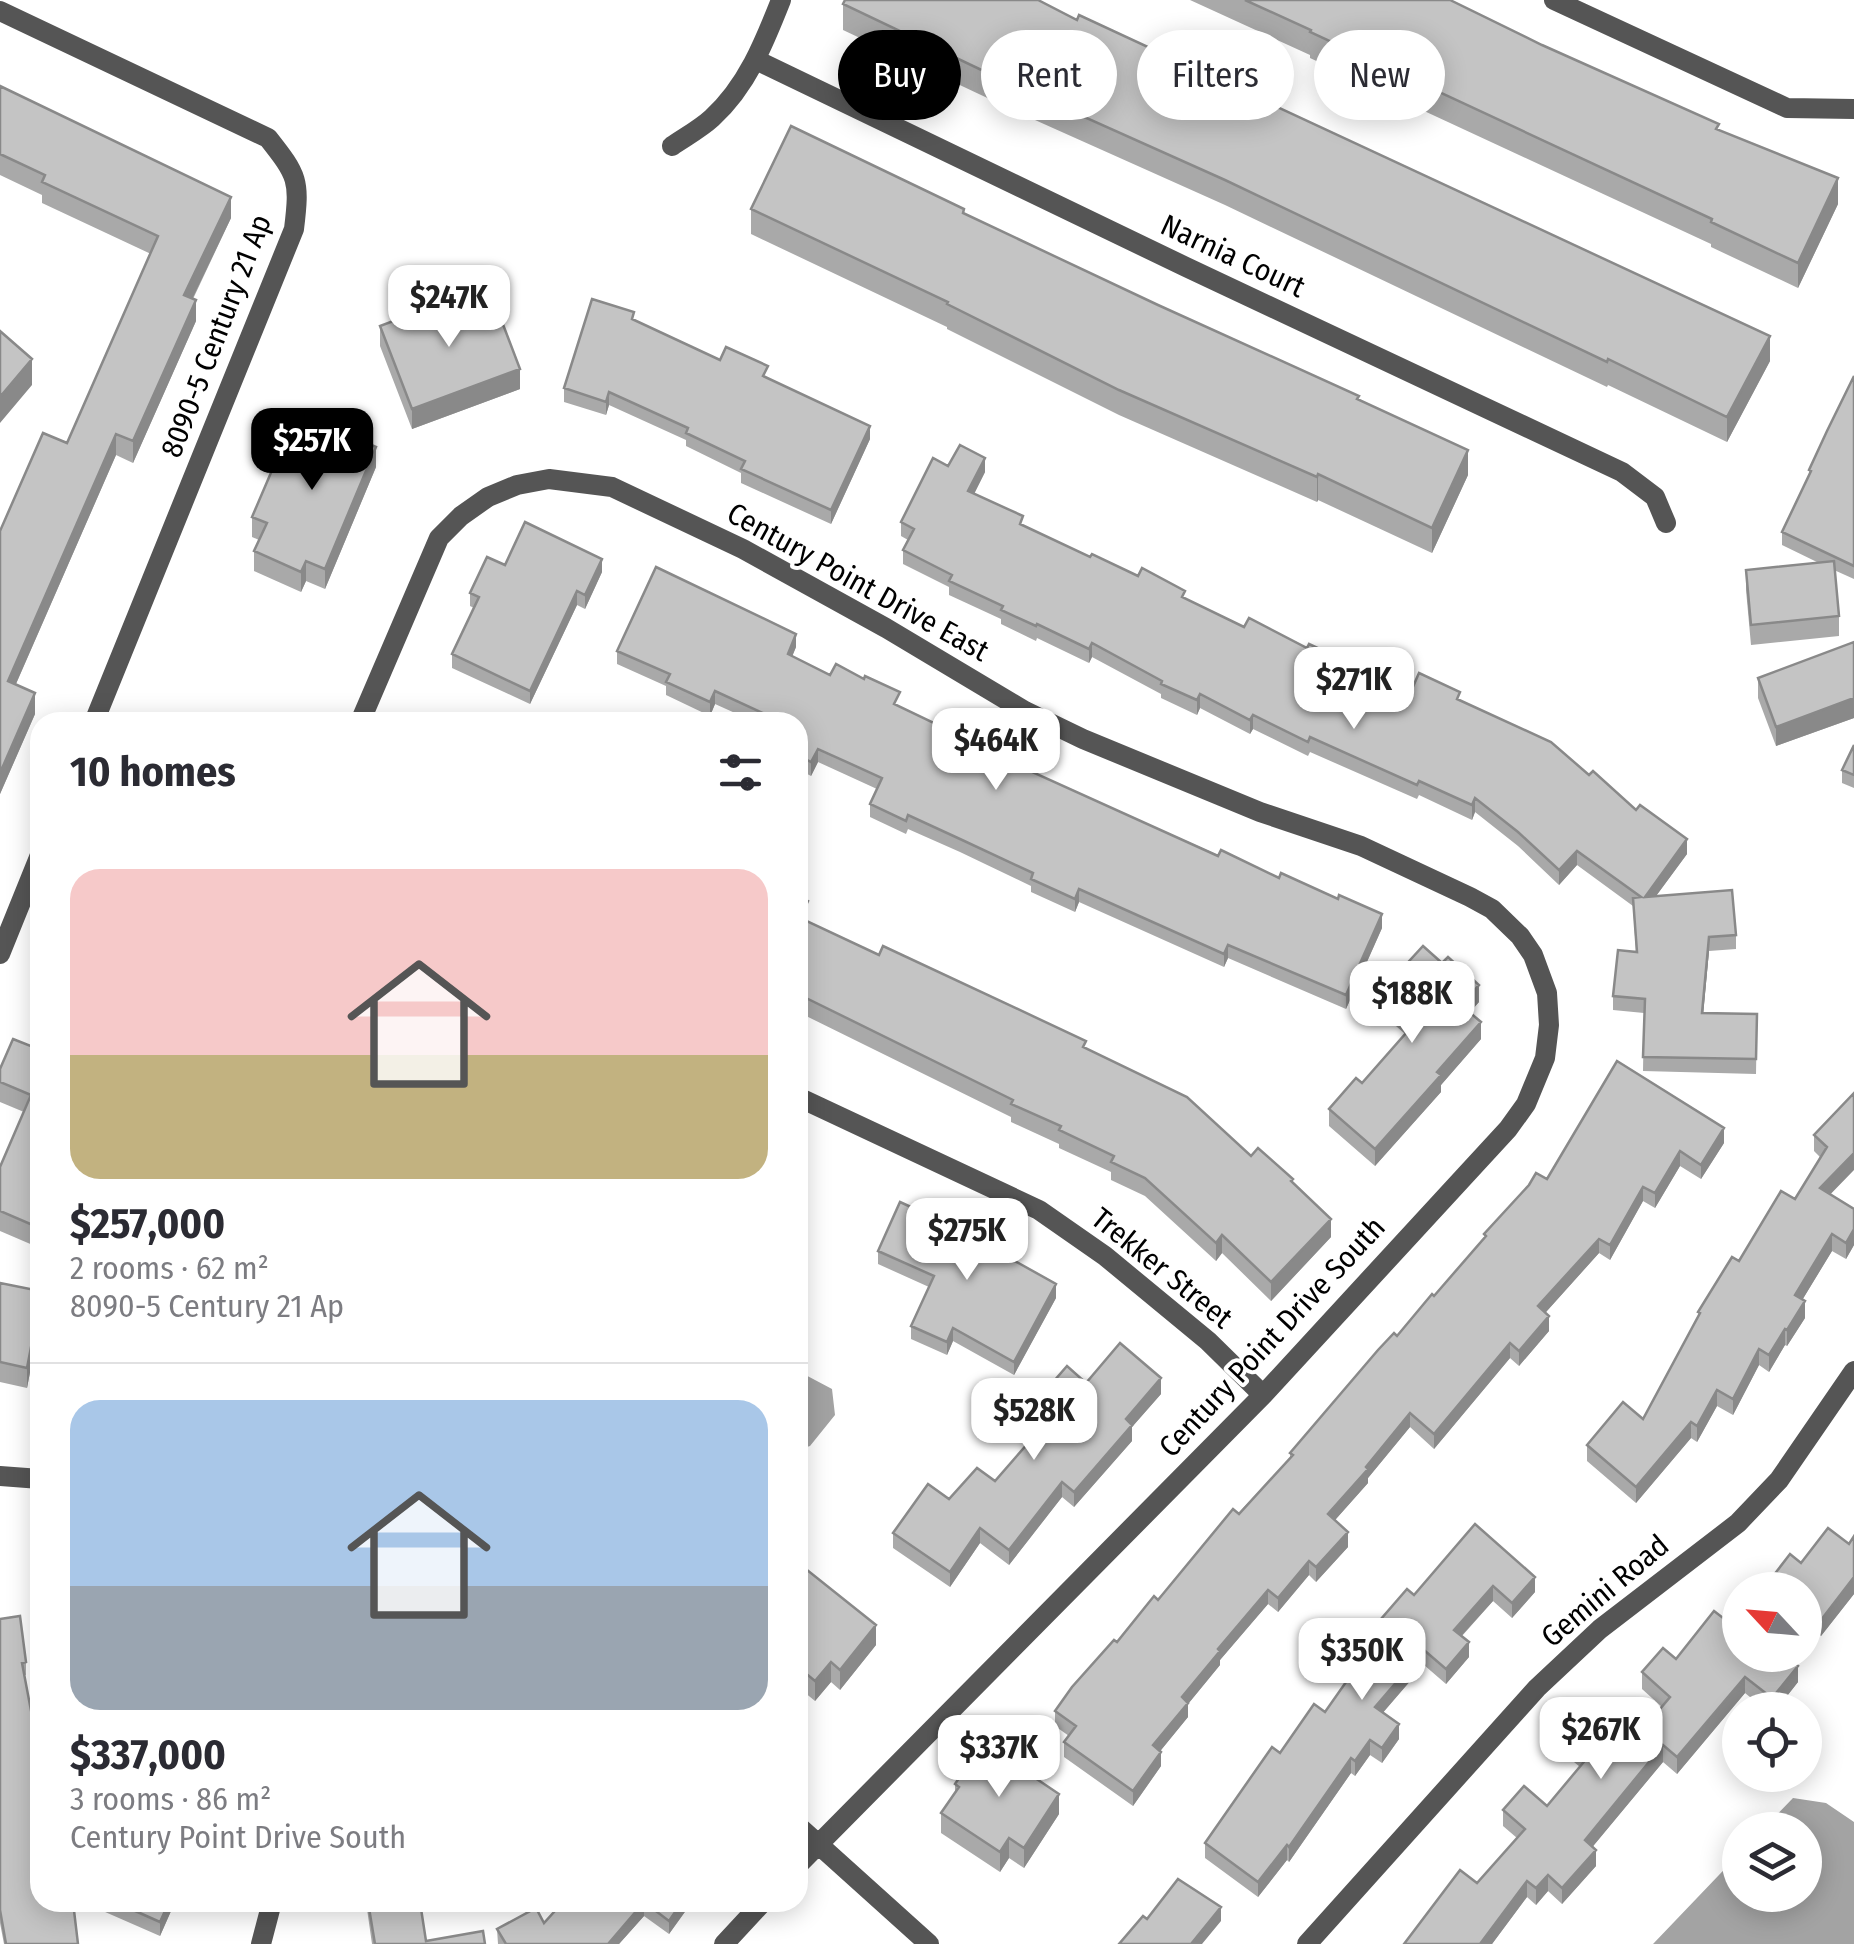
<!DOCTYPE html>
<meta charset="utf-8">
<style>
body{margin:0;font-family:"Fira Sans Condensed",sans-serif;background:#f2f2f3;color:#2b2b33;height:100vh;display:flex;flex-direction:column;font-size:38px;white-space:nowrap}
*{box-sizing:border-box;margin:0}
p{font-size:32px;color:#7c7c81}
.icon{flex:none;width:55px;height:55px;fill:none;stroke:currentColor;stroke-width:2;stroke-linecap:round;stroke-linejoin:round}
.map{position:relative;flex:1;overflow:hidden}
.panel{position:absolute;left:30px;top:712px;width:778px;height:1200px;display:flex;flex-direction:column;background:#fff;border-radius:30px;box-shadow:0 5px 25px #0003}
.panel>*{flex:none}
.banner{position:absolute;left:838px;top:30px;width:865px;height:90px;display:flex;gap:20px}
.needle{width:65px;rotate:296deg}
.tools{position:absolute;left:1722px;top:1572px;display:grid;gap:20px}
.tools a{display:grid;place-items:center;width:100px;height:100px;border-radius:50%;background:#fff;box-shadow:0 5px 25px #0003;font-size:50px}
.price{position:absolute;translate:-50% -85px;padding:0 22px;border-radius:20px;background:#fff;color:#222;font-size:32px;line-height:65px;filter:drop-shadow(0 2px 5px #0008)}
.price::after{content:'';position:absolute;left:50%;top:60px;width:30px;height:22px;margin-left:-15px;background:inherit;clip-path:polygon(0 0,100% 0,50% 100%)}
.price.current{background:#000;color:#fff}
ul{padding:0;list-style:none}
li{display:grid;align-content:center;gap:20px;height:530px;padding:0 40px}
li+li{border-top:2px solid #e1e1e2}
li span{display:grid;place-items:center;height:310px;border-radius:30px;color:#555}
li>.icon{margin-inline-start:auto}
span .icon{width:180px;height:180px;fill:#fffc;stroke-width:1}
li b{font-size:42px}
h2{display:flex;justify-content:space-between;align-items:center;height:120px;padding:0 40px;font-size:42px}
.chip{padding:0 35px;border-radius:45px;background:#fff;box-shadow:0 5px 25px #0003;font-size:35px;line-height:90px}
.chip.current{background:#000;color:#fff}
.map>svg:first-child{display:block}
</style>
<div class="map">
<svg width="1854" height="1944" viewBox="0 0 1854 1944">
<rect width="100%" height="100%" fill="#fff"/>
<path fill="#a3a3a3" d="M798,1371L832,1389L835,1415L810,1446L798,1450Z
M1793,1798L1826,1803L1854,1822V1944H1653L1740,1853V1895H1805V1830H1762Z"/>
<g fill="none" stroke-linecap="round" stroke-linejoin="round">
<path stroke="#555" stroke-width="20" d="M1554,0L1787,108L1854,109
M0,11L268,138C298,176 300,180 294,229L94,722
M756,60L1186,267L1622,472L1655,497L1666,523
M672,146C685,137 700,129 712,118C747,86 764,43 781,0
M360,722L439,538L461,516L488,497L517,485L549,479L612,487L743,549L886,628L1025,711L1083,739L1260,812L1361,846L1470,897L1492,909L1520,936L1533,955L1547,993L1549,1025L1545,1058L1526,1104L1508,1129L1263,1395L798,1865
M0,954L40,855
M798,1097L1039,1210L1105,1256L1208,1341L1263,1395
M0,1476L40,1479
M798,1826L929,1944
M261,1944L272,1902
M724,1944L763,1902
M1307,1944L1537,1688L1600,1629L1738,1523L1779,1480L1854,1371"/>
</g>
<path fill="#a9a9a9" d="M1190,0H1450L1719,130L1838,204L1798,288L1711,247V244L1310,58V55Z
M843,4L1770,361L1727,442L1608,385L1607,387L1225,205L1015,111L843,30Z
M0,86L231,218L193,299L196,321L133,463L116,455L16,684L35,714L0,794V531L67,443L151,254L42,203V195L0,175Z
M751,209L964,214L1359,399L1468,475L1432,553L1318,500L1317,502L1119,415L947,329V327L751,234Z
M463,314L520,389L412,429L380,346V326Z
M634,320L720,360L768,379L870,439L831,524L741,483V473L686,446V440L609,405L606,415L564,402V388Z
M1854,376V579L1834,570L1839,616V636L1751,645L1746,590V570L1819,563L1782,545V532L1809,476V470Z
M359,440L376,467L325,589L306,581L301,592L254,571V551L259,540L252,537V517L297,445Z
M948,466L985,472L974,494L1023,525L1090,557L1244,627L1307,648L1412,689L1460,700L1589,775L1636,810L1687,854L1656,896L1736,935V949L1709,951L1703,1013L1757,1014L1756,1074L1643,1071L1644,1013L1613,1010V996L1636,952L1633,906L1577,865L1559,885L1518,846L1475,812L1472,820L1419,795L1417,799L1310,752L1308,756L1253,729L1250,734L1200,708L1197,715L1161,698V694L1092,657L1089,663L1037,638L1036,641L1001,624V619L949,595V587L903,564V550L908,540L901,536V522Z
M505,565L602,572L585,609L577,605L530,704L452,668V654L474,608L470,606V593Z
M1854,642V718L1776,746L1758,698V678Z
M796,647L792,656L830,675L899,706L1007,761L1382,928L1346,1009L1228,958L1224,967L1079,902L1075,912L1031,892V886L960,852L908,829L906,834L870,817V804L877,789L818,762L811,776L798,769V722H755L715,704L710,716L666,695V686L617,664V651Z
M1854,745V788L1842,783V770Z
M798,896L808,919L807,922L1086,1048L1293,1182L1331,1237L1271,1301L1222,1253L1216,1261L1145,1196L1111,1180V1172L1059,1148V1144L1011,1122V1117L798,1012Z
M1379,994L1479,1002L1470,1012L1481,1039L1441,1085V1092L1375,1166L1329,1126V1109L1362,1083L1405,1034L1379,1011Z
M40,1044V1235L35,1246L0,1231V1167L24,1112L0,1102V1069L38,1049Z
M1854,1093L1830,1194L1854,1209V1245L1846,1259L1832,1251L1802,1300L1805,1318L1787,1346L1785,1345L1769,1372L1759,1365L1733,1415L1717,1406L1697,1442L1691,1438L1636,1503L1587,1461V1445L1643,1419L1698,1317V1312L1739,1261L1795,1199L1820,1157L1814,1151V1135Z
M1724,1143L1701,1179L1680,1166L1655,1208L1643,1201L1610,1260L1599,1253L1545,1313L1549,1331L1519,1366L1510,1358L1434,1449L1410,1427L1368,1478V1483L1335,1520L1348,1547L1316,1582L1309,1575L1278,1612L1268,1604L1220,1660V1665L1188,1704V1717L1160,1751L1161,1766L1133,1806L1064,1757V1742L1069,1736L1055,1726V1711L1117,1642L1290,1458V1453L1434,1296L1484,1238V1234L1547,1179Z
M992,1248L1056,1298L1014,1375L953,1341L947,1355L911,1339V1326L929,1287L878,1264V1251Z
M0,1283L40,1291V1353L38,1363L32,1362L27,1388L0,1382Z
M1086,1383L1161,1394L1132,1427V1441L1074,1507L1062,1497L1009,1565L980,1543L950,1587L893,1548V1533L949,1499L995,1481L1049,1419L1041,1411V1396Z
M1475,1524L1535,1592L1512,1618L1493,1601L1462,1636L1469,1657L1446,1684L1424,1665L1383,1712L1399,1739L1382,1763L1370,1755L1355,1776L1351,1773L1289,1862L1287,1860L1258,1897L1205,1858V1843L1280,1753L1325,1712L1364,1657L1362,1641L1414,1595Z
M1854,1536V1594L1821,1636L1817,1633L1805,1648V1590H1770V1580L1801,1563L1849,1544Z
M798,1555L805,1569L876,1645L840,1690L831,1682L815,1701L798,1687Z
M0,1619L26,1662V1675H25L40,1902L78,1944H4L0,1923Z
M1740,1655H1800L1794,1663L1798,1682L1776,1710H1766L1745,1693L1677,1774L1663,1762L1592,1847L1596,1866L1562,1904L1548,1891L1536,1905L1527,1897L1492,1944H1404L1477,1883L1517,1838L1503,1826V1810L1547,1806L1580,1767L1568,1757V1741L1628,1747L1662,1707L1642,1689V1672L1676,1659Z
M955,1784L1059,1814L1024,1868L1009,1858L1000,1872L941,1833V1813L955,1792Z
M96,1902H175L160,1936L96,1908Z
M366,1902H420L426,1941L485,1944H372Z
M563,1902H692L669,1934L644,1916L619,1944H498L497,1929L544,1923Z"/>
<path fill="#898989" d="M1838,178V204L1798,288V263Z
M231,197V218L184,316V295Z
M196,300V321L133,463V441Z
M1770,336V361L1727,442V417Z
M32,359V385L0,423V397Z
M520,369V389L412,429V409Z
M609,392V405L606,415V402Z
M870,426V439L831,524V510Z
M116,434V455L8,702V681Z
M376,447V467L325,589V569Z
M1468,450V475L1432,553V528Z
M985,458V472L968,506V491Z
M1318,474V500L1317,502V477Z
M602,559V572L585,609V595Z
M306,561V581L301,592V572Z
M577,591V605L530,704V691Z
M796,634V647L788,667V654Z
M1092,643V657L1089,663V649Z
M715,691V704L710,716V702Z
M35,693V714L0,794V773Z
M1200,694V708L1197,715V700Z
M1854,698V718L1776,746V727Z
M1253,715V729L1250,734V720Z
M818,749V762L811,776V762Z
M1475,798V812L1472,820V805Z
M1687,839V854L1645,911V897Z
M1577,851V865L1559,885V870Z
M1079,889V902L1075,912V899Z
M808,901V919L800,937V918Z
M1382,914V928L1346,1009V995Z
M1709,937V951L1702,1027V1013Z
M1228,945V958L1224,967V954Z
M1479,985V1002L1461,1022V1005Z
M1481,1022V1039L1441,1085V1092L1375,1166V1149L1437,1072Z
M1724,1128V1143L1701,1179V1165Z
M1680,1151V1166L1655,1208V1193Z
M1854,1153V1170L1820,1205V1188Z
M1643,1187V1201L1610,1260V1245Z
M40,1215V1235L35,1246V1226Z
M1331,1219V1237L1271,1301V1282Z
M1854,1229V1245L1846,1259V1243Z
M1832,1234V1251L1795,1312V1295Z
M1222,1235V1253L1216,1261V1243Z
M1599,1239V1253L1538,1321V1306Z
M1056,1284V1298L1014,1375V1362Z
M1805,1301V1318L1787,1346V1330Z
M1549,1316V1331L1519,1366V1351Z
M953,1328V1341L947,1355V1342Z
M1785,1329V1345L1769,1372V1355Z
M32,1342V1362L27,1388V1368Z
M1510,1343V1358L1434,1449V1434Z
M1759,1349V1365L1733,1415V1399Z
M1161,1378V1394L1132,1427V1441L1074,1507V1492L1126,1419Z
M1717,1390V1406L1697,1442V1426Z
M1410,1413V1427L1368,1478V1483L1328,1528V1514Z
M1691,1422V1438L1636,1503V1487Z
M1062,1482V1497L1009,1565V1550Z
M980,1528V1543L950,1587V1572Z
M1348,1532V1547L1316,1582V1567Z
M1309,1561V1575L1278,1612V1598Z
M1535,1577V1592L1512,1618V1603Z
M1854,1577V1594L1821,1636V1620Z
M1493,1586V1601L1454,1644V1630Z
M1268,1590V1604L1220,1660V1665L1188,1704V1717L1153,1760V1745L1182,1697L1218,1649Z
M1817,1616V1633L1805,1648V1632Z
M876,1625V1645L840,1690V1670Z
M1469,1642V1657L1446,1684V1669Z
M1424,1650V1665L1375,1722V1707Z
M1787,1655H1800L1786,1673Z
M831,1662V1682L815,1701V1681Z
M1798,1666V1682L1776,1710H1772V1698Z
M1745,1677V1693L1677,1774V1757Z
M1399,1724V1739L1382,1763V1748Z
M1370,1740V1755L1355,1776V1761Z
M1663,1745V1762L1585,1856V1840Z
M1161,1752V1766L1133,1806V1791Z
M1351,1758V1773L1289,1862V1847Z
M1059,1794V1814L1024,1868V1848Z
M1009,1838V1858L1000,1872V1852Z
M1287,1845V1860L1258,1897V1882Z
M1596,1850V1866L1562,1904V1888Z
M1548,1875V1891L1536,1905V1888Z
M1527,1881V1897L1492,1944H1480Z
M169,1902H175L160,1936V1922Z
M644,1902V1916L619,1944H608Z
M682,1902H692L669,1934V1921Z
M1221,1907V1921L1202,1944H1191Z"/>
<path fill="#c4c4c4" stroke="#898989" stroke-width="2.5" d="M845,0H1038L1077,20L1079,15L1770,336L1727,417L1608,359L1607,362L1225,180L1015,86L843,4Z
M1245,0H1450L1542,45L1719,124L1716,129L1838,178L1798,263L1711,222L1712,219L1310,32L1311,30Z
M0,86L231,197L184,295L196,300L133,441L116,434L8,681L35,693L0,773V531L43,433L67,443L158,236L42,182L45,175L0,154Z
M791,126L964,209L963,213L1158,305L1359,396L1357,399L1468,450L1432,528L1318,474L1317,477L1119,390L947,304L948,302L751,209Z
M457,297L463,314L494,301L520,369L412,409L380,326Z
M592,299L634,312L632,319L720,360L726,347L768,366L763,376L870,426L831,510L741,469L745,461L686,433L688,428L609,392L606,402L564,388Z
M0,331L32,359L0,397Z
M1854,376V566L1782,532L1811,471L1809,470L1827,431Z
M312,410L359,430L355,438L376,447L325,569L306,561L301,572L254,551L267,523L252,517L285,440L297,445Z
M960,445L985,458L968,491L1023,516L1020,524L1090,557L1092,554L1138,576L1142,568L1185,591L1182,597L1244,627L1249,618L1307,648L1309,644L1362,669L1364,666L1412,689L1419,673L1460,692L1457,699L1551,742L1589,775L1593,771L1636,810L1640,805L1687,839L1645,897L1732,890L1736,935L1709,937L1702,1013L1757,1014L1756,1059L1643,1057L1645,999L1613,996L1618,950L1637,952L1633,898L1641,897L1577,851L1559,870L1518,832L1475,798L1472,805L1419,781L1417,785L1310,737L1308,742L1253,715L1250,720L1200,694L1197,700L1161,684L1162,681L1092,643L1089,649L1037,624L1036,626L1001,610L1003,606L949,581L952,575L903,550L914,529L901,522L933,458L948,466Z
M525,522L602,559L585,595L577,591L530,691L452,654L479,597L470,593L487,557L505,565Z
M1834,561L1839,616L1751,625L1746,570Z
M656,567L796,634L788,654L830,675L836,664L864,679L865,676L900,692L894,704L1007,758L1006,760L1218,856L1221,850L1279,878L1281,873L1338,899L1339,895L1382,914L1346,995L1228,945L1224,954L1079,889L1075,899L1031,879L1033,873L960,839L908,815L906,821L870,804L882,778L818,749L811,762L798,755V722H780V721L715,691L710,702L666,682L670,674L617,651Z
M1854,642V698L1776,727L1758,678Z
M1854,745V775L1842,770Z
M798,896L808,901L800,918L879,955L883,946L1086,1041L1083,1047L1187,1097L1251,1156L1258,1148L1293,1179L1291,1181L1331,1219L1271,1282L1222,1235L1216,1243L1145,1178L1111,1162L1114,1156L1059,1130L1061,1126L1011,1104L1013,1100L798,994Z
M1423,946L1442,963L1448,957L1479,985L1461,1005L1481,1022L1437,1072L1441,1075L1375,1149L1329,1109L1356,1078L1362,1083L1413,1025L1379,994Z
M13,1039L38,1049L40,1044V1215L35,1226L0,1211V1167L31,1095L0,1082V1069Z
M1617,1061L1724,1128L1701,1165L1680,1151L1655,1193L1643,1187L1610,1245L1599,1239L1538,1306L1549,1316L1519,1351L1510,1343L1434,1434L1410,1413L1366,1467L1368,1469L1328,1514L1348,1532L1316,1567L1309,1561L1278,1598L1268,1590L1218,1649L1220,1651L1182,1697L1188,1703L1153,1745L1161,1752L1133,1791L1064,1742L1076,1726L1055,1711L1072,1687L1114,1640L1117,1642L1154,1596L1158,1600L1233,1509L1239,1514L1293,1455L1290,1453L1378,1350L1394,1333L1397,1336L1432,1294L1434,1296L1486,1236L1484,1234L1529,1185L1536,1173L1547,1179Z
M1854,1093V1153L1820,1188L1854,1209V1229L1846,1243L1832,1234L1795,1295L1805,1301L1787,1330L1785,1329L1769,1355L1759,1349L1733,1399L1717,1390L1697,1426L1691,1422L1636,1487L1587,1445L1623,1402L1643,1419L1700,1313L1698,1312L1732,1257L1739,1261L1781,1191L1795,1199L1827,1147L1814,1135Z
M900,1202L992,1244L990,1247L1056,1284L1014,1362L953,1328L947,1342L911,1326L934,1276L878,1251Z
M0,1283L40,1291V1334L38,1343L32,1342L27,1368L0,1362Z
M1120,1343L1161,1378L1126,1419L1132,1425L1074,1492L1062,1482L1009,1550L980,1528L950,1572L893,1533L928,1484L949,1499L977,1468L995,1481L1057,1410L1041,1396L1067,1366L1086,1383Z
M1475,1524L1535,1577L1512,1603L1493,1586L1454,1630L1469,1642L1446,1669L1424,1650L1375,1707L1399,1724L1382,1748L1370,1740L1355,1761L1351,1758L1289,1847L1287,1845L1258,1882L1205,1843L1272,1747L1280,1753L1314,1704L1325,1712L1370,1648L1362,1641L1407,1589L1414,1595Z
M1828,1528L1849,1544L1854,1536V1577L1821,1620L1817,1616L1805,1632V1590H1779L1780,1588L1770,1580L1790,1554L1801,1563Z
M798,1555L805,1561L802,1566L876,1625L840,1670L831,1662L815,1681L798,1667Z
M1714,1611L1740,1631V1655H1787L1786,1656L1798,1666L1772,1698L1745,1677L1677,1757L1663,1745L1585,1840L1596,1850L1562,1888L1548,1875L1536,1888L1527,1881L1480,1944H1404L1460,1870L1477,1883L1525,1829L1503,1810L1524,1786L1547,1806L1588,1757L1568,1741L1590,1715L1628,1747L1670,1697L1642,1672L1663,1648L1676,1659Z
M20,1616L26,1662L22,1663L36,1737L40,1723V1902H73L78,1944H6L0,1910V1619Z
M983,1743L1059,1794L1024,1848L1009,1838L1000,1852L941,1813L959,1787L955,1784Z
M1178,1879L1221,1907L1191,1944H1119L1143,1916L1147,1919Z
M115,1902H169L160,1922Z
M368,1902H420L426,1941L483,1931L485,1944H375Z
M563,1902H644L608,1944H506L497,1929L536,1908L544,1923Z
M644,1902H682L669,1921Z"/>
<g text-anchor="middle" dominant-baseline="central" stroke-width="8" stroke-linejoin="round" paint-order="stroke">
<g font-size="30" fill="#000" stroke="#fff">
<text transform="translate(1233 256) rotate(25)">Narnia Court</text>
<text transform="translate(216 336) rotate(-69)">8090-5 Century 21 Ap</text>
<text transform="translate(858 582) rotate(29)">Century Point Drive East</text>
<text transform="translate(1162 1268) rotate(39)">Trekker Street</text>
<text transform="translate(1272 1337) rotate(-47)">Century Point Drive South</text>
<text transform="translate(1605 1591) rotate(-40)">Gemini Road</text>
</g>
</g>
</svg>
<div class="tools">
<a><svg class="needle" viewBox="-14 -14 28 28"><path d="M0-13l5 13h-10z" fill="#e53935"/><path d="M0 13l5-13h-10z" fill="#7c7c81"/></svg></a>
<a><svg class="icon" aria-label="locate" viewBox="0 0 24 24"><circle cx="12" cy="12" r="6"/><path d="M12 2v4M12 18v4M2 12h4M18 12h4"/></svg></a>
<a><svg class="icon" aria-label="layers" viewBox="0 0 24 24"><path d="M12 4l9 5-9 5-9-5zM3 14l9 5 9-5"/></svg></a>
</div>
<b class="price" style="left:449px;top:350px">$247K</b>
<b class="price current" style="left:312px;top:493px">$257K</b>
<b class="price" style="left:1354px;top:732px">$271K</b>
<b class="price" style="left:996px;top:793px">$464K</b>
<b class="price" style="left:1412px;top:1046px">$188K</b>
<b class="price" style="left:967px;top:1283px">$275K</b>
<b class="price" style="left:1034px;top:1463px">$528K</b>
<b class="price" style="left:1362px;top:1703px">$350K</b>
<b class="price" style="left:1601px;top:1782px">$267K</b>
<b class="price" style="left:999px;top:1800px">$337K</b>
<div class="banner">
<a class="chip current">Buy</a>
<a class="chip">Rent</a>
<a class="chip">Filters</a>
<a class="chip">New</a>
</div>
<section class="panel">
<h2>10 homes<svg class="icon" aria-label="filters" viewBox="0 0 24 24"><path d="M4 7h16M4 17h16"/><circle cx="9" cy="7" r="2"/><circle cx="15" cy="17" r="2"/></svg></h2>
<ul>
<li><span style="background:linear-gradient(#f6c9c9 60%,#c2b280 0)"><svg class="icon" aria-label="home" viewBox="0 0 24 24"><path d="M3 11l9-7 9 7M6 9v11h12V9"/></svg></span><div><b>$257,000</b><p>2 rooms · 62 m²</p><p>8090-5 Century 21 Ap</p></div></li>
<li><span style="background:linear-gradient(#a9c7e8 60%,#9aa5b1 0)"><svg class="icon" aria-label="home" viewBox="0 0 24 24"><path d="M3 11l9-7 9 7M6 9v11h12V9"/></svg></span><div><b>$337,000</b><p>3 rooms · 86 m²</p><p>Century Point Drive South</p></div></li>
</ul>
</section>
</div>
